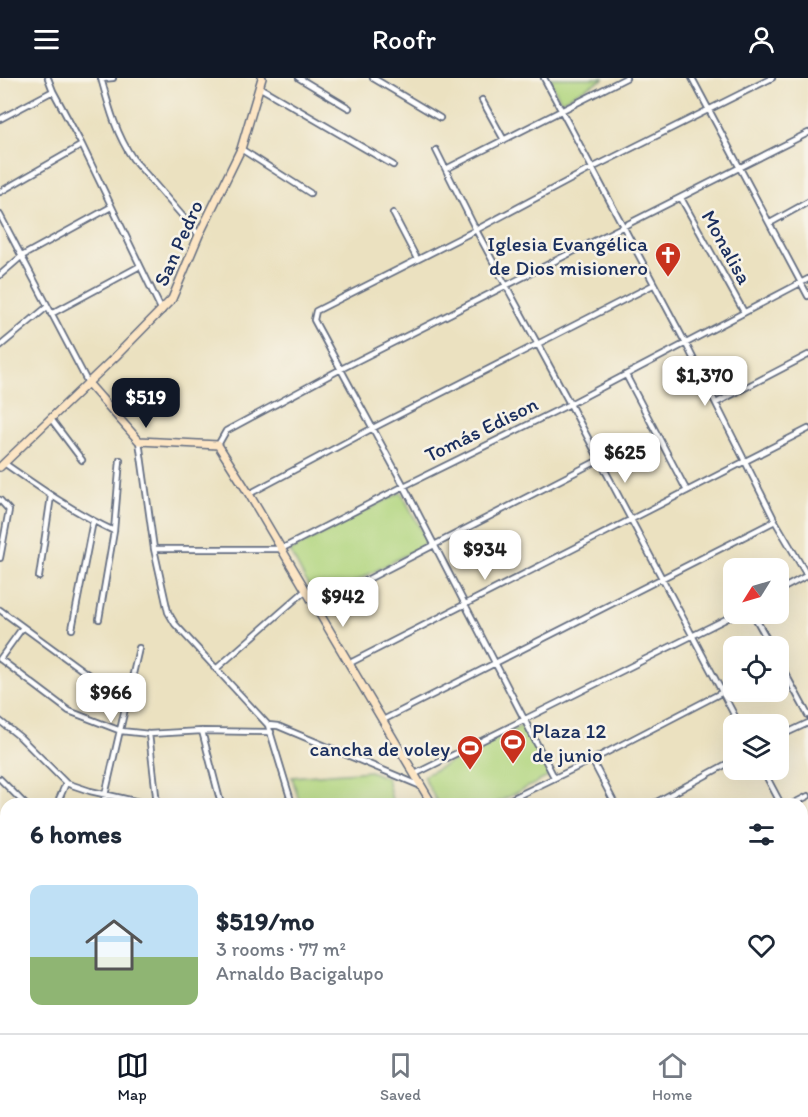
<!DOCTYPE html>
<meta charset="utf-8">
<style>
body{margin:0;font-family:Itim,sans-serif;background:#f2f2f3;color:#1f2937;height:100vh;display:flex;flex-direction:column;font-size:22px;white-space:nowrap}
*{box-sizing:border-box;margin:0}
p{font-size:20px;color:#747a83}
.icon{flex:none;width:33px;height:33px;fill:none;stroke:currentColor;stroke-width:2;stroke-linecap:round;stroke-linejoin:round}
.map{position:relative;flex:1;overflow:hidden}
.drawer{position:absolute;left:0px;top:720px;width:808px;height:236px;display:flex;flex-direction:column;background:#fff;border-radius:18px 18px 0 0;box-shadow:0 6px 24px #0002}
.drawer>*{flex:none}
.needle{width:39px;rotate:233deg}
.buttons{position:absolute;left:723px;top:480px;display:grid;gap:12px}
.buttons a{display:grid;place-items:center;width:66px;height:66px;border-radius:12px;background:#fff;box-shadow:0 6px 24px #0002;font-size:30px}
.price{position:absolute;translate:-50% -51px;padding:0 14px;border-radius:12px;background:#fff;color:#222;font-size:20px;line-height:39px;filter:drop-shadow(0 2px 3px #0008)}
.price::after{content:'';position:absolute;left:50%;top:36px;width:18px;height:14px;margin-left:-9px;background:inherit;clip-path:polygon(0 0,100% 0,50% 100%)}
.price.active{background:#111827;color:#fff}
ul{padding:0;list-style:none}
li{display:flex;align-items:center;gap:18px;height:150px;padding:0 30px}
li span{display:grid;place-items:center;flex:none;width:168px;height:120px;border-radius:12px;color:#555}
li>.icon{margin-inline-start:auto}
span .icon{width:72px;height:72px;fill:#fffc;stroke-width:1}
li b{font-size:26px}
h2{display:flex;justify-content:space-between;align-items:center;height:72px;padding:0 30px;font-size:26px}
header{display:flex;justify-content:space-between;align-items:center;height:78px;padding:0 30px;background:#111827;color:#fff;font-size:27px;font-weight:600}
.dock{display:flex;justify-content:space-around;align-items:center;height:84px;border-top:2px solid #e0e1e3;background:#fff;font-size:16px;color:#747a83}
.dock a{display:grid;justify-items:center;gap:3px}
.dock .active{color:#111827}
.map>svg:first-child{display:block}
</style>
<header><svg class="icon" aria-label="menu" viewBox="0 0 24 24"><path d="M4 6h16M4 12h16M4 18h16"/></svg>Roofr<svg class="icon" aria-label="person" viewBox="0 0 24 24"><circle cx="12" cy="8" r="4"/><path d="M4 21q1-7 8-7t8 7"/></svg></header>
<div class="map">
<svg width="808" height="955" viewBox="0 0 808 955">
<rect width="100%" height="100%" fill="#f7f3e8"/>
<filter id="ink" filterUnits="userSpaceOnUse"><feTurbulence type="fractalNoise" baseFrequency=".0167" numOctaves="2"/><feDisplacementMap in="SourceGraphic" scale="12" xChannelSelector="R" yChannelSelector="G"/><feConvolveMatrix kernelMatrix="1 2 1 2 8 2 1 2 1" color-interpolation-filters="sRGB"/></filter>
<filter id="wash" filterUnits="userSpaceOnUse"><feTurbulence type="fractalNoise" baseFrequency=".008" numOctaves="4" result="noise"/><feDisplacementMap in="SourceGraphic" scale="24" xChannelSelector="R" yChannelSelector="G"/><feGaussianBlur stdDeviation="1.35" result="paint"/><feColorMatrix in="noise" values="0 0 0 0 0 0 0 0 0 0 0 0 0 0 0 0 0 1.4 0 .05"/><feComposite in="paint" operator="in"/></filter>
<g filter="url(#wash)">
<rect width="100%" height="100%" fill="#ebe1c0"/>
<path fill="#b2d680" stroke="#66826f" stroke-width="1.5" d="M549,0H605L561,23Z
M401,414L428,465L317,524L290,473Z
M525,646L550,698L494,726H438L423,698Z
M370,693L387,700L393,726H300L292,699Z"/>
</g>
<g filter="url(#ink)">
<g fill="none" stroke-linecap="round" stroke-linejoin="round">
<g stroke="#646d80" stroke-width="8">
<path id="street" d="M48,0L53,13L82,67L162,233
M101,0C109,29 116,56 133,81L199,157
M299,0L349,30
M373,0L440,40
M544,0L685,264L775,443L808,499
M692,0L808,218
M101,1L113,0
M259,9L393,87
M482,22L504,62
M0,41L53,13
M241,71L310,115
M436,72L476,152L570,326L739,646
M446,91L626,0
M0,114L82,67
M681,120L744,234
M393,135L417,181
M0,137L88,305
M770,145L808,124
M0,197L22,178L111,129
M51,236L140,188
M0,268L47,229
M626,297L687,413
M716,325L808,277
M51,341L82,382
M139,363L154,471L168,534L175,546L268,647L292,726
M218,367L226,353L341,291L808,55
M4,385C40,410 75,435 114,453
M249,416L373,350L653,207
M0,422L9,432L0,480
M154,471H281L404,408L570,326L808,201
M39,499L51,418
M778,513L808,497
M316,528L599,382
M0,532L97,603
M753,536L771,568
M99,541L114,453L120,382
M72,551L93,443
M0,581L69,633L121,653L149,656L202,653L271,654
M0,581L23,549
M778,582L808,637
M350,585L808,351
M216,591L306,512
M383,642L775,443
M0,643L20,659L66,705L90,713L148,726
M268,647L278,648L421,708
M202,653L221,726
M149,656L157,726
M778,659L808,645
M592,682L615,726
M763,692L781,726
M415,696L736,536
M554,699L404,408L314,242L316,233L476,152L592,90L772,0
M0,701L25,726
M57,726L66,705
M103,726L139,570
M501,726L592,682L721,615
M653,726L734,682
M792,726L808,718
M0,767L2,758
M802,770L808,781
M802,793L808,790
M0,837L6,838
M802,864L808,873
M0,905L6,907
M141,950L143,955
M284,950L286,955
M354,950L355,955
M775,950L778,955
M52,955L53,950
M206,955L230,950
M637,955L647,950
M802,955L808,952"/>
</g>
<g stroke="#646d80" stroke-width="10">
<path id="secondary" d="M88,305L139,363L218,367L249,416L432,726
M0,389L115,279L172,221L199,157L241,71L262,0
M567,950L570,955"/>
</g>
<use href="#street" stroke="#fff" stroke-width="4.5"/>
<use href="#secondary" stroke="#fce5c4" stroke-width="7"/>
</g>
</g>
<defs>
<g id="church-pin" transform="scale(1.35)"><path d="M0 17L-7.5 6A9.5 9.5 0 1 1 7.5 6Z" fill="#c8321e" stroke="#f7f3e8"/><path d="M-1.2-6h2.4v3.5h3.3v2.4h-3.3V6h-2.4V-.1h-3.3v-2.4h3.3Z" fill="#fff"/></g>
<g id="stadium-pin" transform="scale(1.35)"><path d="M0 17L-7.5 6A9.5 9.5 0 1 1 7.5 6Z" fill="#c8321e" stroke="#f7f3e8"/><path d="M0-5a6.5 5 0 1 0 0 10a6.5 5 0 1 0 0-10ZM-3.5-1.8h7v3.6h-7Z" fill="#fff"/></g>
</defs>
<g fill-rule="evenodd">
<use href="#church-pin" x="668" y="177"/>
<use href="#stadium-pin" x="513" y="664"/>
<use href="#stadium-pin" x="470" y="670"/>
</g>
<g text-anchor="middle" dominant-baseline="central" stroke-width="5" stroke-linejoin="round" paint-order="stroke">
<g font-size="21" fill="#1b2f5e" stroke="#f7f3e8">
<text transform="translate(178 165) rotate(-66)">San Pedro</text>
<text transform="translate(727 169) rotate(61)">Monalisa</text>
<text transform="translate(481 351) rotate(-26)">Tomás Edison</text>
</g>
<g font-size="21" fill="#1b2f5e" stroke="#f7f3e8" text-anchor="end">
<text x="648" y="165">Iglesia Evangélica<tspan x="648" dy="24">de Dios misionero</tspan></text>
<text x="532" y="652" text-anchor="start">Plaza 12<tspan x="532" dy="24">de junio</tspan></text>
<text x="450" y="670">cancha de voley</text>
</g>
</g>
</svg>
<div class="buttons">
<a><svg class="needle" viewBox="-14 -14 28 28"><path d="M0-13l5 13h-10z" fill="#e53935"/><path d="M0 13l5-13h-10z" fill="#747a83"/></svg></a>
<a><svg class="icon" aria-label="locate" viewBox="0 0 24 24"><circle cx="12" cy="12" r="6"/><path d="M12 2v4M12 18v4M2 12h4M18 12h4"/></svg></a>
<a><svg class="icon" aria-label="layers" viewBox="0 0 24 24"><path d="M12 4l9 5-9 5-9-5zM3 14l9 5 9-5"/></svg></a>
</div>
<b class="price" style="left:705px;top:329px">$1,370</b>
<b class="price active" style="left:146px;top:351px">$519</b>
<b class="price" style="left:625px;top:406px">$625</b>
<b class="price" style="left:485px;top:503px">$934</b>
<b class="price" style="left:343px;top:550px">$942</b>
<b class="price" style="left:111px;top:646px">$966</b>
<section class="drawer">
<h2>6 homes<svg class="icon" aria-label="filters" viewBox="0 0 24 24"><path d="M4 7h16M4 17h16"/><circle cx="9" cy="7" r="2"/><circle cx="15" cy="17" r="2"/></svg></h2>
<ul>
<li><span style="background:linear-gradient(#bfe0f5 60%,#8fb573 0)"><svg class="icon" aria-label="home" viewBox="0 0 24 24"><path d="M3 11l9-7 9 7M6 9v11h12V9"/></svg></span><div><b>$519/mo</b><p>3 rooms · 77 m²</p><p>Arnaldo Bacigalupo</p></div><svg class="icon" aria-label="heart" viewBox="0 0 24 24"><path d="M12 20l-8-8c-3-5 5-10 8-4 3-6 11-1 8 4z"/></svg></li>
</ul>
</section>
</div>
<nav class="dock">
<a class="active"><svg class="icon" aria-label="map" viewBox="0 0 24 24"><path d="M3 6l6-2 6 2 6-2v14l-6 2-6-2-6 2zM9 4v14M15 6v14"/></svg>Map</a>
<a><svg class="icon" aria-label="saved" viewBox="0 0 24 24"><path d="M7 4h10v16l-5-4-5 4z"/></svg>Saved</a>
<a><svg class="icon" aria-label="home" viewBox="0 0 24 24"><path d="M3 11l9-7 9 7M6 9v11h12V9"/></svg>Home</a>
</nav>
